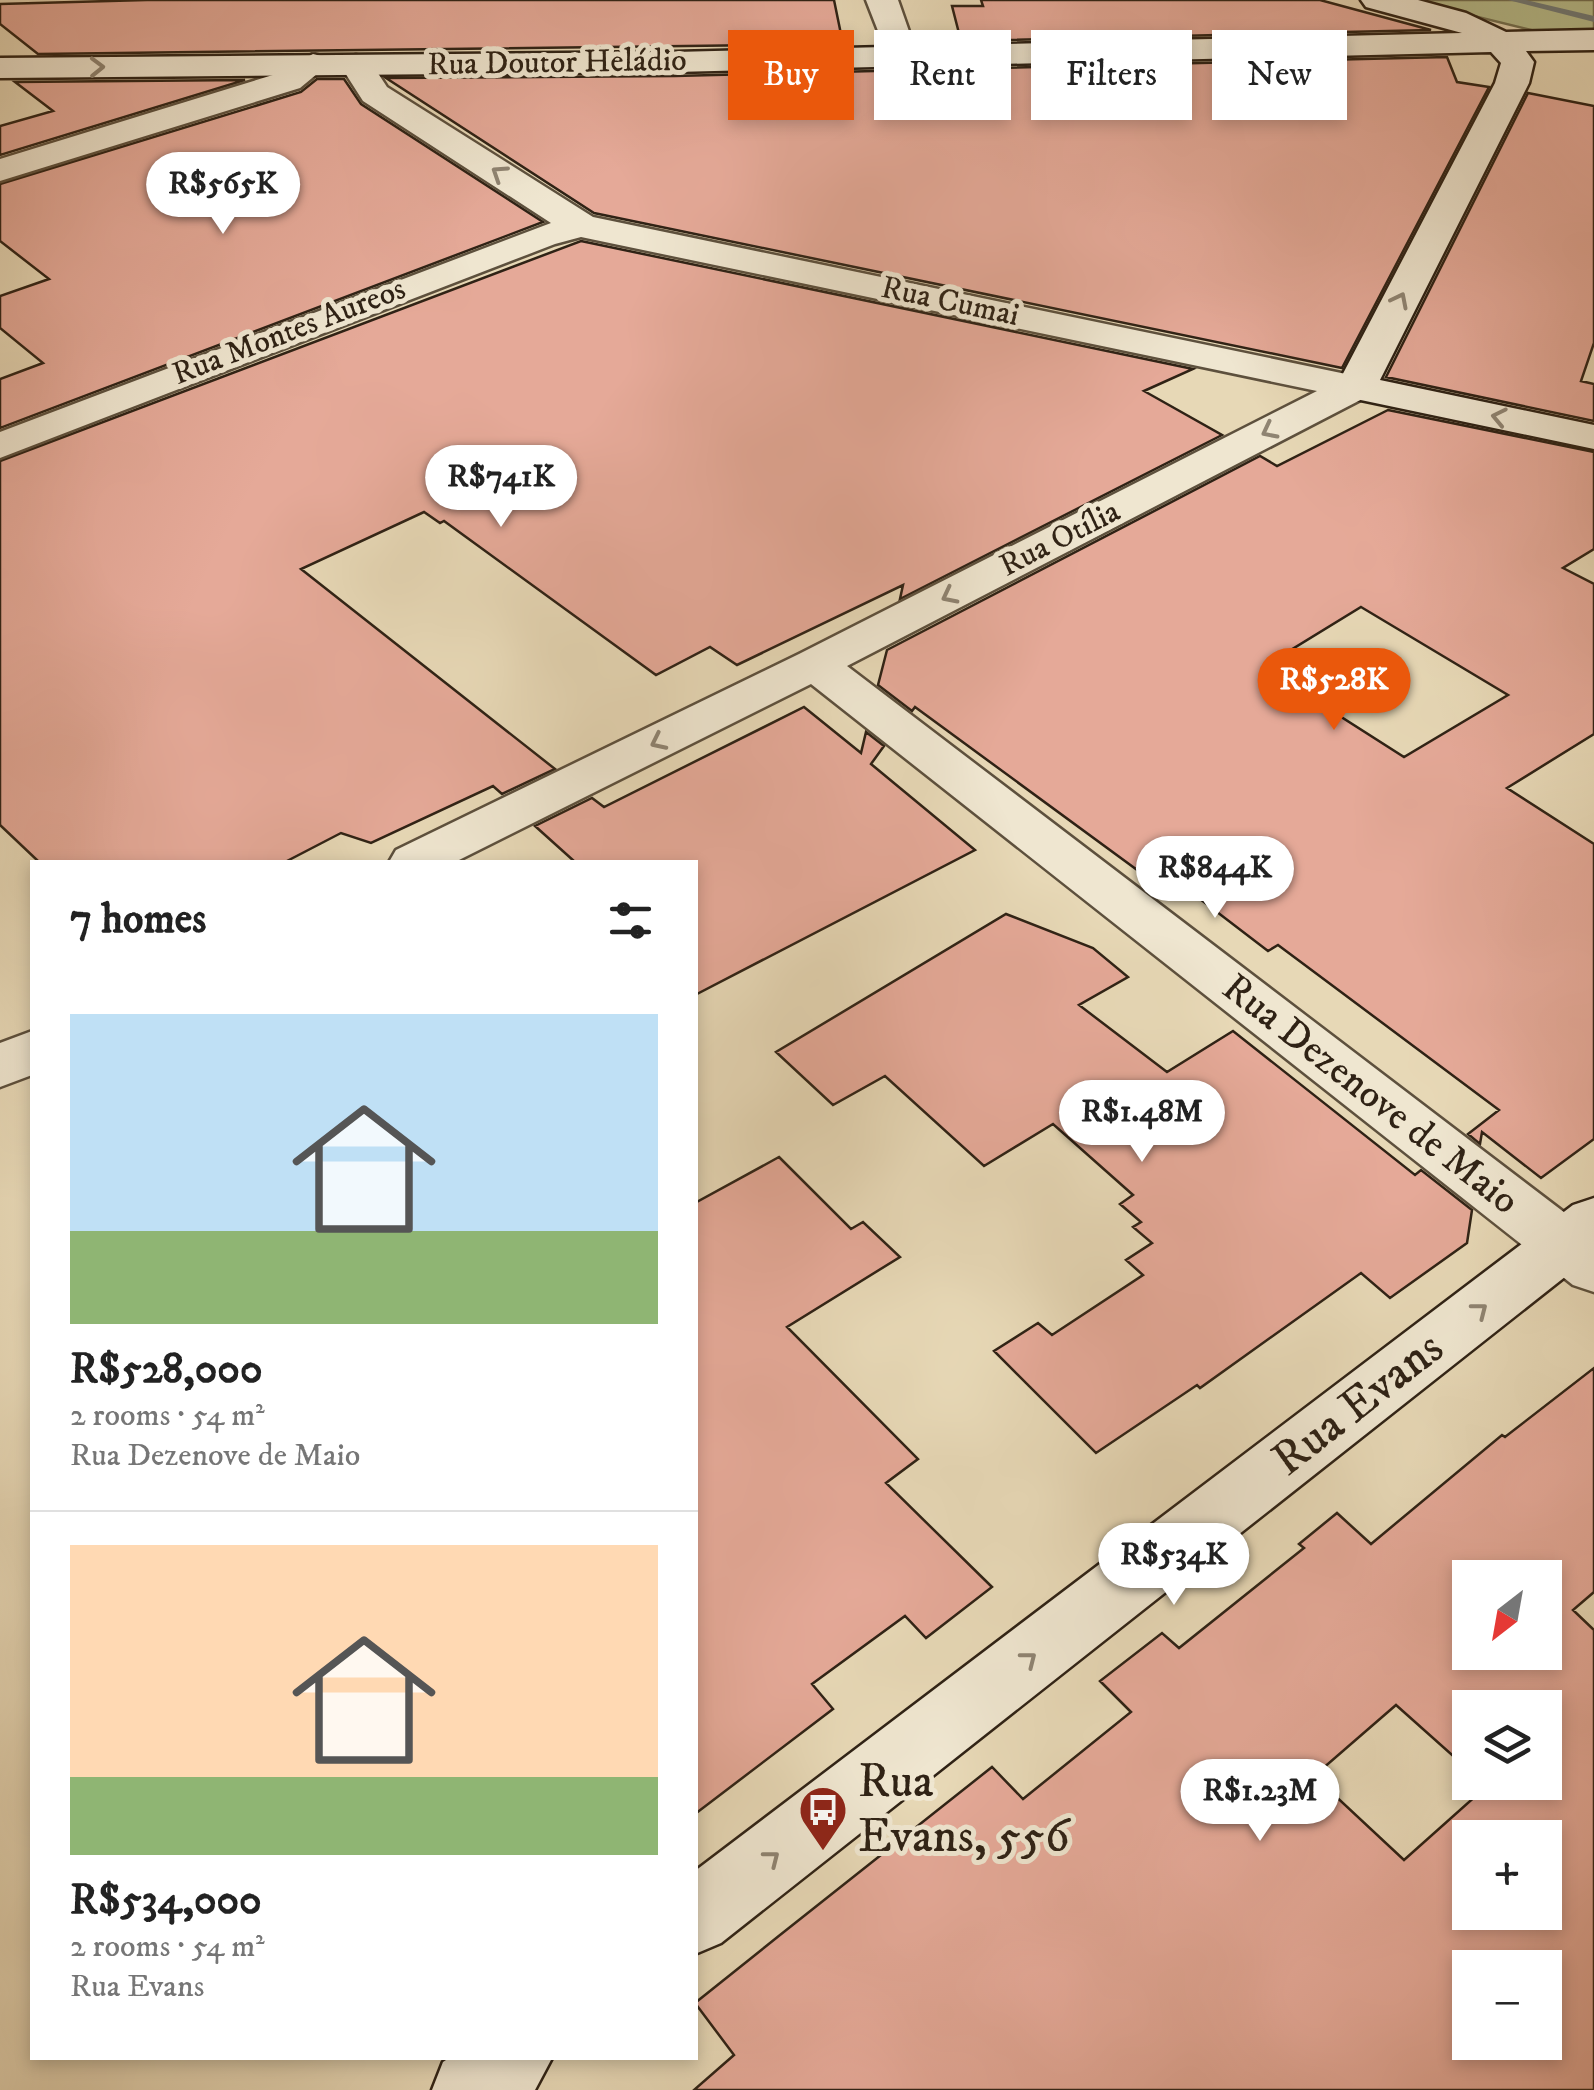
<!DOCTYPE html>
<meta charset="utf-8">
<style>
body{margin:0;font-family:"IM FELL DW Pica",serif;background:#f6f6f6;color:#222;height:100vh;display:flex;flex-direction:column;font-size:38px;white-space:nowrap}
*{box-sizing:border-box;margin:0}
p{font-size:32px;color:#767676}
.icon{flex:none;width:55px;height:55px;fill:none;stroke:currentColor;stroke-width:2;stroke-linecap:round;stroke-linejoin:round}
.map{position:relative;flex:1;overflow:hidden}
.side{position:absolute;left:30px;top:860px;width:668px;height:1200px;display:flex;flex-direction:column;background:#fff;border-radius:0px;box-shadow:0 5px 15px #0003}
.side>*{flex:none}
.guide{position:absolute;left:728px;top:30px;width:715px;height:90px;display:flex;gap:20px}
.needle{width:65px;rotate:211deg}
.tools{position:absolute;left:1452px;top:1560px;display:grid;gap:20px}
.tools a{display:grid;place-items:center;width:110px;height:110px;border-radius:0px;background:#fff;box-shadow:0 5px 15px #0003;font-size:50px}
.price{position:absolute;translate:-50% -85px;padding:0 22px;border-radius:35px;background:#fff;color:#222;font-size:32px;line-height:65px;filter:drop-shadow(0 2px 5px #0008)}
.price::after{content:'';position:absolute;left:50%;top:60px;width:30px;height:22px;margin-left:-15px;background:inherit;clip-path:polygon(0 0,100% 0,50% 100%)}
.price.current{background:#ea580c;color:#fff}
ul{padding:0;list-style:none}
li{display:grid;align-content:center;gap:20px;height:530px;padding:0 40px}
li+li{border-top:2px solid #e0e0e0}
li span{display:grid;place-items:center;height:310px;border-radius:0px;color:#555}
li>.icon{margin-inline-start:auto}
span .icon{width:180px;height:180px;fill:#fffc;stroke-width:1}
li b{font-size:42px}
h2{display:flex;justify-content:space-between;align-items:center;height:120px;padding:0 40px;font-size:42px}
.chip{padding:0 35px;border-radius:0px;background:#fff;box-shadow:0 5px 15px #0003;font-size:35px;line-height:90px}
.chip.current{background:#ea580c;color:#fff}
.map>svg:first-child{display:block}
</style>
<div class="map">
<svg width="1594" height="2090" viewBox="0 0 1594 2090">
<rect width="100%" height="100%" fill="#e7d8b6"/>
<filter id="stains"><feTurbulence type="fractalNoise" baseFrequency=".002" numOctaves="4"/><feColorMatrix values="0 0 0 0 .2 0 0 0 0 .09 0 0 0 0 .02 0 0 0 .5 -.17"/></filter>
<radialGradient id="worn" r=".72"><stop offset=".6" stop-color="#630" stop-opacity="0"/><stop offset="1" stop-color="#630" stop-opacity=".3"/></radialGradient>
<path fill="#b7be8d" stroke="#737051" stroke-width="2.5" d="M1409,0H1594V30L1535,31Z"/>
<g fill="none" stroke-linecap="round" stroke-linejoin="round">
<path fill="#717b78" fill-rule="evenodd" d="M1508,0H1526L1594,16V22Z"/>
</g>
<path fill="#e5a998" stroke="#2f2215" stroke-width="2.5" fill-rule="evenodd" d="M147,0H834L843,44L38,54L0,24V4Z
M981,0H1320L1431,30L961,41L952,6H983Z
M1447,57L1457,82L1489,87L1342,368L594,213L386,78L675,76Z
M317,79H344L361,104L543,222L0,428V379L43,363L0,328V296L49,279L0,241V184L301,92Z
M245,80L0,155V126L53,111L15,82Z
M1528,93L1594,106V343L1581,381L1594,384V421L1386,377Z
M581,241L1193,369L1144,391L1222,435L900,599L903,585L737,665L710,647L656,675L444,521L440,523L424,512L301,569L555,769L502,794L493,786L371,843L341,833L285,862H39L0,825V461Z
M1388,410L1594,452V549L1563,568L1594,584V734L1507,788L1594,844V1139L1541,1178L1482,1132L1480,1144L1468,1134L1499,1110L1337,989L1278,945L1268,951L1187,889L1174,897L915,707L912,711L878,685L887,650L1260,456L1277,466ZM1361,607L1508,695L1404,757L1263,667Z
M804,707L861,753L866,732L884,746L871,764L975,850L695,995V862H575L535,826L592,798L604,807Z
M1006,914L1093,948L1128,977L1079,1005L1167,1072L1233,1031L1415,1175L1421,1170L1472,1210L1467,1243L1390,1298L1361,1273L1200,1388L1197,1385L1096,1453L994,1351L1038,1323L1052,1335L1143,1275L1126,1260L1152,1243L1133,1227L1141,1222L1120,1204L1133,1195L1053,1124L984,1166L885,1076L833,1105L776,1052Z
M779,1157L851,1229L863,1222L900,1257L787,1327L918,1459L886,1483L992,1587L926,1638L905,1616L812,1684L833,1709L695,1814V1203Z
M1594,1368V1592L1573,1610L1594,1630V2090H694L734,2055L695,2003L780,1935L992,1767L1023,1799L1131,1712L1100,1681L1162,1633L1179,1648L1304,1548L1299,1544L1337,1513L1371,1544L1502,1435L1505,1437ZM1470,1578H1545V1652H1470ZM1396,1705L1470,1771V1708H1545V1782H1483L1487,1786L1404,1860L1314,1776ZM1470,1838H1545V1912H1470ZM1470,1968H1545V2042H1470Z"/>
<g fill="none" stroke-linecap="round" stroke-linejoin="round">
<g stroke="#5d503d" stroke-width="5">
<path id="street" d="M866,0H898L918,57L913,64H891Z
M313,54L325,57L329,64L300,88L0,181V159L276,74Z
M356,55L368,58L387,87L593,217L1370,379L1376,387L1370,395L847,666L1594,1235V1292L1573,1285L811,684L455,862H389L396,850L799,654L1317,391L581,237L555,244L0,458V432L551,223L363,101L340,65L344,58Z
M32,1031V1075L0,1087V1043Z"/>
</g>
<g stroke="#2f2215" stroke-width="5">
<path id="secondary" d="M1361,0H1418L1466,13L1506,32L1594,30V50L1526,51L1534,62L1529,83L1380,380L1594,425V449L1356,399L1342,395L1336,387L1495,83L1501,63L1491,52L675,72L0,78V58L675,52L1462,33L1366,7Z
M1594,1198V1254L721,1943L695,1954V1871L1573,1205Z
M449,2058H552L535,2090H432L443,2062Z"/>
</g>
<use href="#street" fill="#efe6d0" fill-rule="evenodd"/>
<use href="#secondary" fill="#efe6d0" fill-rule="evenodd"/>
</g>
<defs><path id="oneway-chevron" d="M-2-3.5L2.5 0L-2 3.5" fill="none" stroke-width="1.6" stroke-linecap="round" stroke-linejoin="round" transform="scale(2.5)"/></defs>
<g stroke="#8f8472">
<use href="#oneway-chevron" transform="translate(97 67) rotate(-1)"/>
<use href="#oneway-chevron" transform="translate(499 173) rotate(-147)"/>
<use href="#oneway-chevron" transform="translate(1400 300) rotate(-63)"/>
<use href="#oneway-chevron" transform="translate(1499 417) rotate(-168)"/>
<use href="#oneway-chevron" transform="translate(1269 431) rotate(153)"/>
<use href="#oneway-chevron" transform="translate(949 596) rotate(153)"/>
<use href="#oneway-chevron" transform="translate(658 742) rotate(154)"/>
<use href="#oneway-chevron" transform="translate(1480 1310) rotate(-38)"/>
<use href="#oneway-chevron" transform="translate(1029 1659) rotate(-38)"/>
<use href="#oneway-chevron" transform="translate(772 1858) rotate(-38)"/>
</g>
<defs>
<g id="bus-pin" transform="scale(2.5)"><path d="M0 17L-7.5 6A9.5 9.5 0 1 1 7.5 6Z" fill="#8f2418" stroke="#efe6d0"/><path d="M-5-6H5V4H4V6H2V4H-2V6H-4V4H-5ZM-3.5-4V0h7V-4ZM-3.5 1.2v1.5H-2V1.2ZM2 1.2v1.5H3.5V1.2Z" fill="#fff"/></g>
</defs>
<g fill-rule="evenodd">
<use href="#bus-pin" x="823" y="1810"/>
</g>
<g text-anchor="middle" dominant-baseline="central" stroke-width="10" stroke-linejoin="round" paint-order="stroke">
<g font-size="32" fill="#2f2215" stroke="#efe6d0">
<text transform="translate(557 63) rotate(-1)">Rua Doutor Heládio</text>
<text transform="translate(950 302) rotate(12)">Rua Cumai</text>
<text transform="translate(289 332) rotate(-21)">Rua Montes Aureos</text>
<text transform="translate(1060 539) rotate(-27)">Rua Otília</text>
</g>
<g font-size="40" fill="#2f2215" stroke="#efe6d0">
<text transform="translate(1370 1095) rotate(38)">Rua Dezenove de Maio</text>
</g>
<g font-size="48" fill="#2f2215" stroke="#efe6d0">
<text transform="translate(1358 1404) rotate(-38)">Rua Evans</text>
</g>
<g font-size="48" fill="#2f2215" stroke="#efe6d0" text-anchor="start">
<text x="858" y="1782">Rua<tspan x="858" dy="55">Evans, 556</tspan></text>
</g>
</g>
<rect width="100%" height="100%" filter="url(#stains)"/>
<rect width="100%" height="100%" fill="url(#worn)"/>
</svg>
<div class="tools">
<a><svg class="needle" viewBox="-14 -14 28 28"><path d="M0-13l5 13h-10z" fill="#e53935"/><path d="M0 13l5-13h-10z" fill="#767676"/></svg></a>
<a><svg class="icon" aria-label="layers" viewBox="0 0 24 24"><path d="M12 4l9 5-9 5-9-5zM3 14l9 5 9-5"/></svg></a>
<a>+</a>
<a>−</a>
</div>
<b class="price" style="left:223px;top:237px">R$565K</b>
<b class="price" style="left:501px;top:530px">R$741K</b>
<b class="price current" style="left:1334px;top:733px">R$528K</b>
<b class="price" style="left:1215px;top:921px">R$844K</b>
<b class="price" style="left:1142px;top:1165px">R$1.48M</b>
<b class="price" style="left:1174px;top:1608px">R$534K</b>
<b class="price" style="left:1260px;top:1844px">R$1.23M</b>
<div class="guide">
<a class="chip current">Buy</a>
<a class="chip">Rent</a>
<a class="chip">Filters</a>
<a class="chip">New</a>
</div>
<section class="side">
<h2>7 homes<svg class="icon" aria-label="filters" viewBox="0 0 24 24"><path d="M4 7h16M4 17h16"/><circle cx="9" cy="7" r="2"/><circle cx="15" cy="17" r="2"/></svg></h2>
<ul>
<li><span style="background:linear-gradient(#bfe0f5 70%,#8fb573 0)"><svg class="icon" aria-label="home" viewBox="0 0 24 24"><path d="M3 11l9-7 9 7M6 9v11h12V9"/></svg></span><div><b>R$528,000</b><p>2 rooms · 54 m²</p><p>Rua Dezenove de Maio</p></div></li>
<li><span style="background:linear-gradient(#ffd9b3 75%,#8fb573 0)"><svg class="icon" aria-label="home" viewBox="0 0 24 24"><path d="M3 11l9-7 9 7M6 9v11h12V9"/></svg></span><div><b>R$534,000</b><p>2 rooms · 54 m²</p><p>Rua Evans</p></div></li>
</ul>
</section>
</div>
